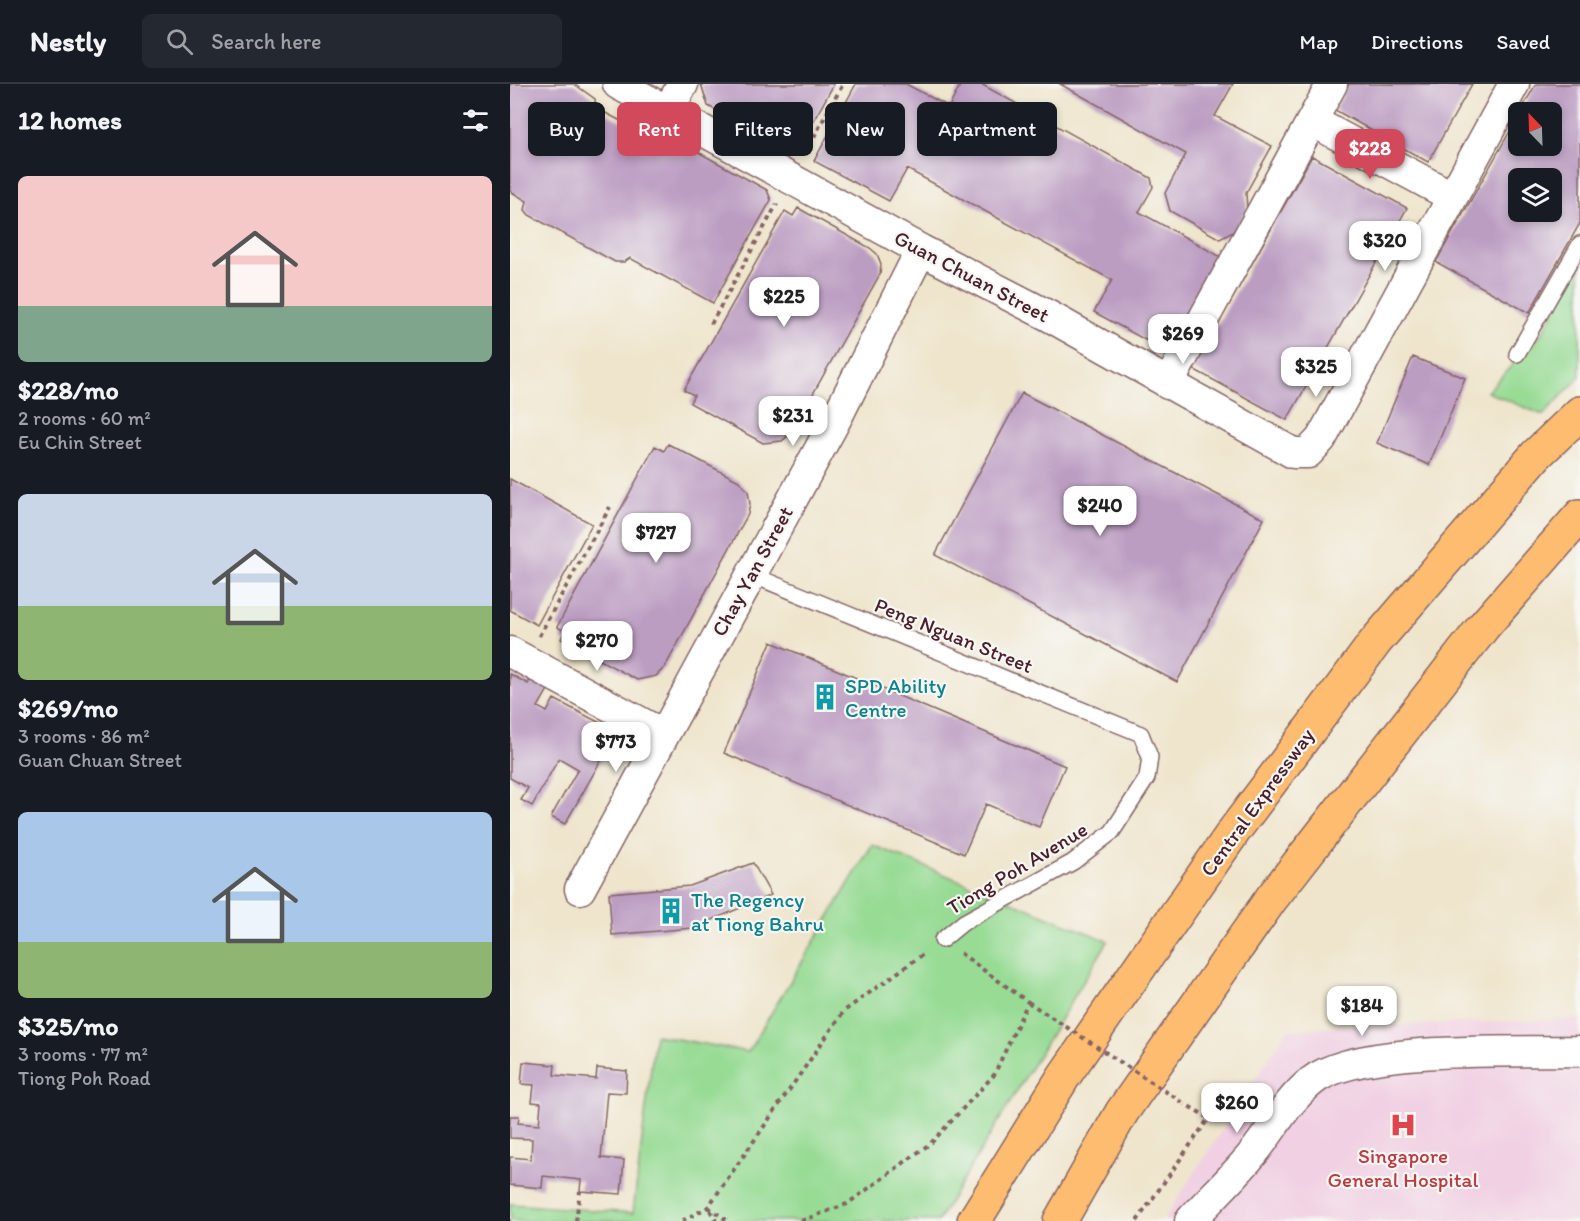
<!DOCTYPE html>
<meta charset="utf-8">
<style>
body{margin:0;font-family:Itim,sans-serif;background:#242831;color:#f1f3f6;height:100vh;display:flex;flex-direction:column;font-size:22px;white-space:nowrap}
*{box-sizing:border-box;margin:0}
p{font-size:20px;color:#9ea1a6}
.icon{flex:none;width:33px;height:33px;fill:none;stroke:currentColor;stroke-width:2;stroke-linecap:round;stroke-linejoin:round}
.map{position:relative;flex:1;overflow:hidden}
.panel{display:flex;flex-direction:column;background:#171b24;width:510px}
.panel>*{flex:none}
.hud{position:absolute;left:18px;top:18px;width:570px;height:54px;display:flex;gap:12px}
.needle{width:39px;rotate:337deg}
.fabs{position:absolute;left:998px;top:18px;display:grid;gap:12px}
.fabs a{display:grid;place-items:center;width:54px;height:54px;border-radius:9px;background:#171b24;box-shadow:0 3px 9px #0003;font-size:30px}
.price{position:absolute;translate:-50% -51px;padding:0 14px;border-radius:12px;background:#fff;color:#222;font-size:20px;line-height:39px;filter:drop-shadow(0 2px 3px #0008)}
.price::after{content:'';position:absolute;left:50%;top:36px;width:18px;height:14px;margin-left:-9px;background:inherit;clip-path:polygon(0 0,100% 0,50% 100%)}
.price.active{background:#d1495b;color:#fff}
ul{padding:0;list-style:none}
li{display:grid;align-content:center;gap:12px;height:318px;padding:0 18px}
li span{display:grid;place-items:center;height:186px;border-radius:9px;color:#555}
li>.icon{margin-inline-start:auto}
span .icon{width:108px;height:108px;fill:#fffc;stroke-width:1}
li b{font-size:26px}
h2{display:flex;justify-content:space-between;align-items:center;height:72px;padding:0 18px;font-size:26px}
.pill{padding:0 21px;border-radius:9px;background:#171b24;box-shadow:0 3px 9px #0003;font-size:21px;line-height:54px}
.pill.active{background:#d1495b;color:#fff}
header{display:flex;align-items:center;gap:36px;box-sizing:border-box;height:84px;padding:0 30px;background:#171b24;border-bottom:2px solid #363941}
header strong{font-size:28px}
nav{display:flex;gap:33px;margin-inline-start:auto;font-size:21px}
.search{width:420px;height:54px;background:#242831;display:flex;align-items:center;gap:15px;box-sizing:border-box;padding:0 21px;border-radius:9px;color:#9ea1a6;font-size:22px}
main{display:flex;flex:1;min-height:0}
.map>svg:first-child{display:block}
</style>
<header>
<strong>Nestly</strong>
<div class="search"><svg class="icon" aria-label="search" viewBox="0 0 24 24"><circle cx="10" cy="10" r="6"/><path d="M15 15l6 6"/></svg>Search here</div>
<nav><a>Map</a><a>Directions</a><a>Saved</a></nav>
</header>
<main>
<section class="panel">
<h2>12 homes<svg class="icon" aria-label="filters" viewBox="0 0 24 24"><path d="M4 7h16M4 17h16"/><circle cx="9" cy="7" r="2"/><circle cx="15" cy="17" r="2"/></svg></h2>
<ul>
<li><span style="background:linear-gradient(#f6c9c9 70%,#7fa58c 0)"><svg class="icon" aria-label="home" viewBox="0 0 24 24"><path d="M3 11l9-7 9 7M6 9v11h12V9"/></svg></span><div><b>$228/mo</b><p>2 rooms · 60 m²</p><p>Eu Chin Street</p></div></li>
<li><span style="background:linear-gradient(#c9d6e8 60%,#8fb573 0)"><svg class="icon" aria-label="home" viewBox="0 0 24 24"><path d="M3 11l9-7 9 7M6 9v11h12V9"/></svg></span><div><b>$269/mo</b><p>3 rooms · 86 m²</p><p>Guan Chuan Street</p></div></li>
<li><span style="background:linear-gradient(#a9c7e8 70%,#8fb573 0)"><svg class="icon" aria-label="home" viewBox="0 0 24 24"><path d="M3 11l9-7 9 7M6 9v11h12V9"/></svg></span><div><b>$325/mo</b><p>3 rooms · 77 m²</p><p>Tiong Poh Road</p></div></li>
</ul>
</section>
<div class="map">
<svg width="1070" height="1137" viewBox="0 0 1070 1137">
<rect width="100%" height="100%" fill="#f6f6f2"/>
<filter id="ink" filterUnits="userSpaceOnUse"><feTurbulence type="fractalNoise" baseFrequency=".0167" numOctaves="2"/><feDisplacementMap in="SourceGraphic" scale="12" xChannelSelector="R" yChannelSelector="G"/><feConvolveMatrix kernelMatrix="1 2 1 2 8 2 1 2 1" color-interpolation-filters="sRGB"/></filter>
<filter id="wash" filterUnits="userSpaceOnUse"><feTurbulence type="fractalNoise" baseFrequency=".008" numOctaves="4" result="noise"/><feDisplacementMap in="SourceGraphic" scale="24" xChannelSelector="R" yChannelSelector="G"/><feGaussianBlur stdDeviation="1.35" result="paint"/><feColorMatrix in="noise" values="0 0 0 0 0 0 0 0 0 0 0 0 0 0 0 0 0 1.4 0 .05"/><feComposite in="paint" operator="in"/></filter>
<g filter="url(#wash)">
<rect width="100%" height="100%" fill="#efe5cc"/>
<path fill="#f1d0e3" d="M1070,935V1137H653L778,945Z"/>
<path fill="#97db94" stroke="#707d60" stroke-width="1.5" d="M1070,181V293L1033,331L977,308L1032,249Z
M362,761L598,857L428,1137H0V1120L123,1129L145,951L238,968Z"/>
<g id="blocks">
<path fill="#bc9dc2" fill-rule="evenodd" d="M0,0H64L85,15L86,24L164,65L179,63L257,106L261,116L203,219L120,174L114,178H105L19,131L15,126L17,117L0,107Z
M191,0H324L290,61L282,57L277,66L198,22Z
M346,0H396L439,23L451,0H471L641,94L643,103L629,128L711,173L659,269L584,228L602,196L397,85L379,117L304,77Z
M550,0H723L705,32L762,62L736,109L737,126L723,148L710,155L660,127L655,109L676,70Z
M839,0H962L918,78L825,26Z
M1026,0H1070V139L1019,229L926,178L1008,33V62H1041V28H1010ZM1008,94H1041V128H1008Z
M802,72L897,124L777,336L683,285Z
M288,124L360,164L367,170L371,180L370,190L281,349L272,357L253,359L180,319L184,311L174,306L275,127L283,132Z
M903,273L955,294L919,381L867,359Z
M512,309L754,435L667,598L425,471Z
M158,360L229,397L238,407L240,420L238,430L155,583L146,592L127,596L51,555L55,547L47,543L145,362L154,367Z
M0,395L82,440L27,541L0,526Z
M261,558L555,682L529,743L476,720L454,770L214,669Z
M0,590L18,600L22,592L40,602L28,623L37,628L44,615L98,643L102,657L55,740L41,733L68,685L49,674L22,722L11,716L18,704L0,694Z
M243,779L261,811L183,844L102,851L99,809L180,802Z
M13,978L45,981L44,991L86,995L87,984L117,987L116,1009L97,1008L91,1074L114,1076L111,1110L70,1107L71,1096L33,1092L32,1104L0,1101V1073L21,1075L22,1055L0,1054V1032H9L8,1039L29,1041L31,1019L22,1018L24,1001L11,1000Z"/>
</g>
</g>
<g filter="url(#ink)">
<use href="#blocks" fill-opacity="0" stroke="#846463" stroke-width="1.5"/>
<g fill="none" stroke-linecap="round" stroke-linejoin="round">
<g stroke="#846463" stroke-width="18">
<path id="service" d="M1007,270L1070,160
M242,491L631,650L640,673L637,694L602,748L563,778L454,838L432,856"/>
</g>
<g stroke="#846463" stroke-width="33">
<path id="minor" d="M108,0L411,166L539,232L783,369H798L811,355L1004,0
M157,28L173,0
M802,37L941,112
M658,300L822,0
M0,568L152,650
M70,805L325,337L411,166
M680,1137C701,1114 725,1092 745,1067C764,1043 777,1017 802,997C848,960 1008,969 1070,967"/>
</g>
<g stroke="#846463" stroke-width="36">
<path id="motorway" d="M464,1137L554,992L724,747L866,557L1026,371L1070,329
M550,1137L612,1028L761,815L973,543L1070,432"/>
</g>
<path stroke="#846463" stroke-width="4" stroke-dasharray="4.5 4.5" stroke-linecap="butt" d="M295,69L333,0
M201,240L267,120
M29,552L100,423
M198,1123L218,1137
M200,1126L206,1137
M0,1137H1
M66,1137L70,1107
M172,1137L198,1123L334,927L415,869
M291,1137L337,1120L421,1059L484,991L518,918L450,869
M627,1137L699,1034L675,1020"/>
<use href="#service" stroke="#fff" stroke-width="15"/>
<use href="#minor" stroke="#fff" stroke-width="30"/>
<use href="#motorway" stroke="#febc70" stroke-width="33"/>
<path stroke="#846463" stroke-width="4" stroke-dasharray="4.5 4.5" stroke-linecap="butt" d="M518,918L675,1020"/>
</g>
</g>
<defs>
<g id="building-bare" transform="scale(2.07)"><path d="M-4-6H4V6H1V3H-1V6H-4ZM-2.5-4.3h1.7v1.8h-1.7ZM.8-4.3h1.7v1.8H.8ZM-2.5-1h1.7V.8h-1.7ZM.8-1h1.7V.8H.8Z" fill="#0f9aa8" stroke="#f6f6f2" stroke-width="2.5" paint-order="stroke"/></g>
<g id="hospital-bare" transform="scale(2.07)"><path d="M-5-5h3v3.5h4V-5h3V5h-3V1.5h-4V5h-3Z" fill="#e0444e" stroke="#f6f6f2" stroke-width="2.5" paint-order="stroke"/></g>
</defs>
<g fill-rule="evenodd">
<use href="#building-bare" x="315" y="613"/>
<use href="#building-bare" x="161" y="827"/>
<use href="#hospital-bare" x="893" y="1041"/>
</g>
<g text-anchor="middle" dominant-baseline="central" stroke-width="4.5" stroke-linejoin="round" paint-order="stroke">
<g font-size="21" fill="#4a1f2b" stroke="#f6f6f2">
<text transform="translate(462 192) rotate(28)">Guan Chuan Street</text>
<text transform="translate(242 487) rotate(-61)">Chay Yan Street</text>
<text transform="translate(444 551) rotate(22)">Peng Nguan Street</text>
<text transform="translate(747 718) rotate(-54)">Central Expressway</text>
<text transform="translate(507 784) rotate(-31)">Tiong Poh Avenue</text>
</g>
<g font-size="21" fill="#0d838f" stroke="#f6f6f2" text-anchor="start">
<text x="335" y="601">SPD Ability<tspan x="335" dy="24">Centre</tspan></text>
<text x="181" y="815">The Regency<tspan x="181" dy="24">at Tiong Bahru</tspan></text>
</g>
<g font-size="21" fill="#be3a42" stroke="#f6f6f2">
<text x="893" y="1071">Singapore<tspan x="893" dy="24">General Hospital</tspan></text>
</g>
</g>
</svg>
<div class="fabs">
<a><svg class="needle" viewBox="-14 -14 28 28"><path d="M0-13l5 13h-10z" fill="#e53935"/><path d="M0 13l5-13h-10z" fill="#9ea1a6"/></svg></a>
<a><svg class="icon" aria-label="layers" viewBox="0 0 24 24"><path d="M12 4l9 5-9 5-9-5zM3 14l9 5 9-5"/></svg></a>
</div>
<b class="price active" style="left:860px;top:96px">$228</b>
<b class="price" style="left:875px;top:188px">$320</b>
<b class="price" style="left:274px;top:244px">$225</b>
<b class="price" style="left:673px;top:281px">$269</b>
<b class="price" style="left:806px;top:314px">$325</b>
<b class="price" style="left:283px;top:363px">$231</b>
<b class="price" style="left:590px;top:453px">$240</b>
<b class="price" style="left:146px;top:480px">$727</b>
<b class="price" style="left:87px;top:588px">$270</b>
<b class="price" style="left:106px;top:689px">$773</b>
<b class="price" style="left:852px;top:953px">$184</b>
<b class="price" style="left:727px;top:1050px">$260</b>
<div class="hud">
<a class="pill">Buy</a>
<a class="pill active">Rent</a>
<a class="pill">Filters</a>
<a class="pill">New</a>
<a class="pill">Apartment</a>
</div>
</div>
</main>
